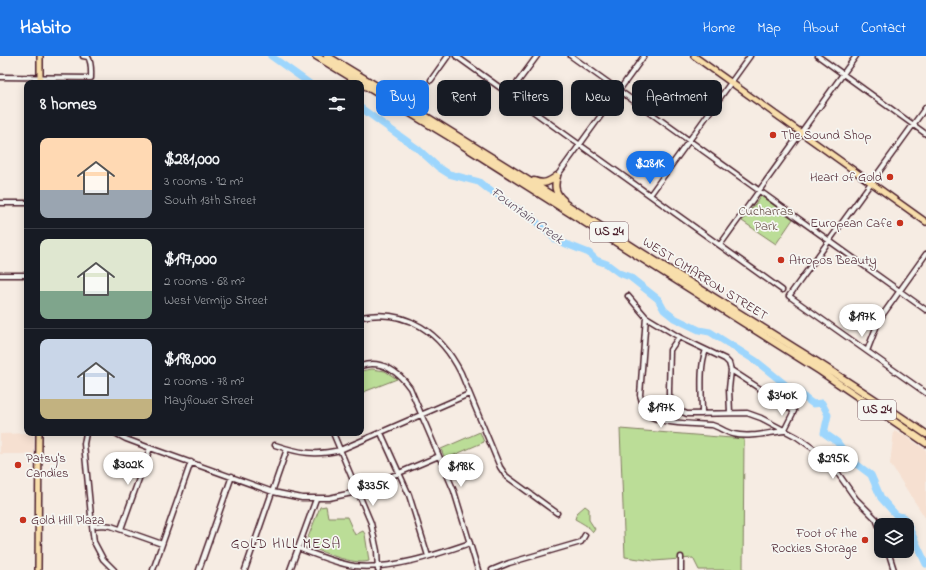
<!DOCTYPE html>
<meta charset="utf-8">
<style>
body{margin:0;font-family:"Indie Flower",sans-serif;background:#20242c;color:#f1f3f6;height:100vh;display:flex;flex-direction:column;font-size:15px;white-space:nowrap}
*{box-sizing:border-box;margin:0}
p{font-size:13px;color:#9ea1a6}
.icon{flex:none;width:22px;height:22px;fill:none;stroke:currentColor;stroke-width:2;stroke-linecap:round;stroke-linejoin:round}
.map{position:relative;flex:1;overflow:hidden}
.details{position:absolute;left:24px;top:24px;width:340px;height:356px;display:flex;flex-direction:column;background:#171b24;border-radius:8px;box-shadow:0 2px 10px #0003}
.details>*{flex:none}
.hud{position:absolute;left:376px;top:24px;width:380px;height:36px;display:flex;gap:8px}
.buttons{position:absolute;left:874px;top:462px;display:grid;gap:8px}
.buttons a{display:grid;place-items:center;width:40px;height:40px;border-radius:8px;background:#171b24;box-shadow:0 2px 10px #0003;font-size:20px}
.price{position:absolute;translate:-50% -34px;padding:0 9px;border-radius:14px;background:#fff;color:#222;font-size:13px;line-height:26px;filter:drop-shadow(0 1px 2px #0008)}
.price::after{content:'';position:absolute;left:50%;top:24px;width:12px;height:9px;margin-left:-6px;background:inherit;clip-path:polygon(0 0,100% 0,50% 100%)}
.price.selected{background:#1a73e8;color:#fff}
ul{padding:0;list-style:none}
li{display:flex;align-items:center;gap:12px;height:100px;padding:0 16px}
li+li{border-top:1px solid #363941}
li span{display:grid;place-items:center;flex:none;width:112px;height:80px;border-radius:8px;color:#555}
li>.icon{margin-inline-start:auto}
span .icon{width:48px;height:48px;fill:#fffc;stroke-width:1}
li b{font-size:17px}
h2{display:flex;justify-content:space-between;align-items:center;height:48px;padding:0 16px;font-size:17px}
.chip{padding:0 14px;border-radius:8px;background:#171b24;box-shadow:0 2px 10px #0003;font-size:14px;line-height:36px}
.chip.selected{background:#1a73e8;color:#fff}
header{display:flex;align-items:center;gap:24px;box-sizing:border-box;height:56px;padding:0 20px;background:#1a73e8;color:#fff}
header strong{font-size:19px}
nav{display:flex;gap:22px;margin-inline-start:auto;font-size:14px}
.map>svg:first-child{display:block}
</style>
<header>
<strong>Habito</strong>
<nav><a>Home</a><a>Map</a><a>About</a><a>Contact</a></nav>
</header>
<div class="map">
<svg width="926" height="514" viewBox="0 0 926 514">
<rect width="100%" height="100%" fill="#f6ece3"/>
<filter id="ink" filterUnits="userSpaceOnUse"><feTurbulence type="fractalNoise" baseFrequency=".025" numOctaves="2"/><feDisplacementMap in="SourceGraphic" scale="8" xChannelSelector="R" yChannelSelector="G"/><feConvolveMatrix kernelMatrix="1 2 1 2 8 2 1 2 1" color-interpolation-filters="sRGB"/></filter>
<g filter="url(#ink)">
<path fill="#f6e0d1" d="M894,375L905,380L926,394V463L890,408Z
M34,377V398H0V378Z"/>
<path fill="#bbdd97" stroke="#827e61" d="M761,140L793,163L776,188L742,165Z
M372,313L385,315L397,323L361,337V315Z
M620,373L744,383L743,514H699L693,502L654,505L625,501Z
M480,376L484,386L445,403L441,393Z
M326,450L328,461H347L355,479L363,475L365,478L369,505C354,510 320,495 305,489L320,451Z
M585,450L589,453V464L595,473L593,476C590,471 580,466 575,463L577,457Z"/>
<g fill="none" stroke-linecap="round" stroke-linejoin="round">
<path stroke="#9dd6fd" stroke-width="7" d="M271,0L309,27
M361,52L418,93L438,111L449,118L479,126L489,134L497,138L508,147L532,162L556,184L589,197L596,204L607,208L619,217L630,221L658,243L664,254L674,262L699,274L710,276L756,305L787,330L798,334L805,342L813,348L822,347L828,359L824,377L837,386L851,404L871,419L881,442L897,460L904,461L926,508"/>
<g stroke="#4a1f2b" stroke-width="7">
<path id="minor" d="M456,0L782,234
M571,0L926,254
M818,0L926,78
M0,21L91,22C91,15 92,7 88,1L83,0
M431,24L448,0
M509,38L537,0
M926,51L789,240L926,337
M557,120L644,0
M650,139L750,0
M0,147H27
M720,189L856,0
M0,219H27
M628,240L646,261L679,281L725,303L729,307L731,314L794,355L784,375
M361,261C407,252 441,277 461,317L500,411L506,420L557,457
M646,261L640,339C642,346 644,354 649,359C658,368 698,368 712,369C719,371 725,376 733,378C749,382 767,377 784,375
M679,281L670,294L669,334V339L677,353L680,355L687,358L747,357L761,362L797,381L825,401L837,416L856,443L876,463L881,475
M867,295L879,264L926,198
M361,310C381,303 399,316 410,332L454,435L478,514
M730,357L729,333L731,314
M702,358C702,339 699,311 706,294
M86,377L84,388L92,470L94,486L103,503L114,514
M115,377L126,383L150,392L273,436L302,442H329L352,437L439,400
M333,377L371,467L377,495L378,514
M381,377L409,439L428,500
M275,389C299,397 315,400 340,394L469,338
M92,470L103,469L111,470L162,488
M121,473L150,392
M298,492C316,499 335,507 354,510C392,514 435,499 470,487
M888,495L894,514
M681,501V514
M153,514L191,406
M199,514L232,420
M245,514L287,393
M290,514L316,443
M492,514L509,507L581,486L585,479"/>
</g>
<g stroke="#4a1f2b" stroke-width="8">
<path id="major" d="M694,0L926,166
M40,27V0
M38,514L39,377"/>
</g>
<g stroke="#4a1f2b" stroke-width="9">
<path id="highway" d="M316,0L448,80L820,315L926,387
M327,0C434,64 539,131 644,198C739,257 834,315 926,378
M557,120C554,130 555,137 563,144
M534,125C544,129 549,126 557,120"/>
</g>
<use href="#minor" stroke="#f6f6f2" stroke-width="4"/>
<use href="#major" stroke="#f8deab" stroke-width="5"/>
<use href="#highway" stroke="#f8deab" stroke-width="6"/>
</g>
</g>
<g fill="#c8321e" stroke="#f6f6f2" stroke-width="1.5">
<circle cx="773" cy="79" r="4"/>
<circle cx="890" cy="121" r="4"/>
<circle cx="900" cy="167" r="4"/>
<circle cx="781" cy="204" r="4"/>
<circle cx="18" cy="409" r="4"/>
<circle cx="23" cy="464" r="4"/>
<circle cx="865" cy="484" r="4"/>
</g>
<g text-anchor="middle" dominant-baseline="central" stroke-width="3.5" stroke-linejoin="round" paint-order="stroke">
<g fill="#f6f6f2" stroke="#7e6067" stroke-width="1">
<rect x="590" y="166" width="38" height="20" rx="3"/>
<rect x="858" y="344" width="38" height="20" rx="3"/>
</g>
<g font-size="12" font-weight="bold" fill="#4a1f2b">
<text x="609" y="176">US 24</text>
<text x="877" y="354">US 24</text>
</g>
<g font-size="13" fill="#4a1f2b" stroke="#f6f6f2" text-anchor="start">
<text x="781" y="79">The Sound Shop</text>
<text x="882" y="121" text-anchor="end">Heart of Gold</text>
<text x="892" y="167" text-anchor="end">European Cafe</text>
<text x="789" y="204">Atropos Beauty</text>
<text x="26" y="402">Patsy's<tspan x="26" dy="15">Candies</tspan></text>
<text x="31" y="464">Gold Hill Plaza</text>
<text x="857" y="477" text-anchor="end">Foot of the<tspan x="857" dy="15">Rockies Storage</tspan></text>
</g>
<g font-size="13" fill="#664e46" stroke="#f6f6f2">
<text x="766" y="155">Cucharras<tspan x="766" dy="15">Park</tspan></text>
</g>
<g font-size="13" fill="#4a1f2b" stroke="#f6f6f2">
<text transform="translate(705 223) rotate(32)">WEST CIMARRON STREET</text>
</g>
<g font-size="14" font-style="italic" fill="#5f4d60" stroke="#f6f6f2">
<text transform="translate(527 160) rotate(36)">Fountain Creek</text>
</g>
<g font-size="14" letter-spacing="1" fill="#4a1f2b" stroke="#f6f6f2">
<text x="286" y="488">GOLD HILL MESA</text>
</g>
</g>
</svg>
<div class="buttons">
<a><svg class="icon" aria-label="layers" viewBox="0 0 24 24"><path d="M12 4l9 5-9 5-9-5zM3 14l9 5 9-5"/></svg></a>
</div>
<b class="price selected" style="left:650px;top:129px">$281K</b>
<b class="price" style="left:862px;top:282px">$197K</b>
<b class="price" style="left:782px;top:361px">$340K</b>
<b class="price" style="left:661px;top:373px">$197K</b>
<b class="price" style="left:833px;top:424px">$295K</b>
<b class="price" style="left:128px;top:430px">$302K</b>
<b class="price" style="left:461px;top:432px">$198K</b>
<b class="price" style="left:373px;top:451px">$335K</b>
<div class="hud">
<a class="chip selected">Buy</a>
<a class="chip">Rent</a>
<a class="chip">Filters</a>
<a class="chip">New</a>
<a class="chip">Apartment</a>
</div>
<section class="details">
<h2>8 homes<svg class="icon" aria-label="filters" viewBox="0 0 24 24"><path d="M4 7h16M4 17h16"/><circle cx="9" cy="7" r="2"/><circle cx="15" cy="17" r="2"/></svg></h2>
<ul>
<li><span style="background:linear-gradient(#ffd9b3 65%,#9aa5b1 0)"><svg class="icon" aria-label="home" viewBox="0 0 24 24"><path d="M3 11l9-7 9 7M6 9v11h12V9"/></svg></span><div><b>$281,000</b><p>3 rooms · 92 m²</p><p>South 13th Street</p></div></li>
<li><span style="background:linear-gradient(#dfe7d0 65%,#7fa58c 0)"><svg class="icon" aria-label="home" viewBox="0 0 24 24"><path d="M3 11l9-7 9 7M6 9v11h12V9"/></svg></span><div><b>$197,000</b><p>2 rooms · 68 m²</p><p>West Vermijo Street</p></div></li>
<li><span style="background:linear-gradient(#c9d6e8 75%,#c2b280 0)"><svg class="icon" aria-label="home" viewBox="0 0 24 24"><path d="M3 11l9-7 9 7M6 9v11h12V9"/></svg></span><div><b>$198,000</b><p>2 rooms · 78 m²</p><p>Mayflower Street</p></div></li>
</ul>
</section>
</div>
